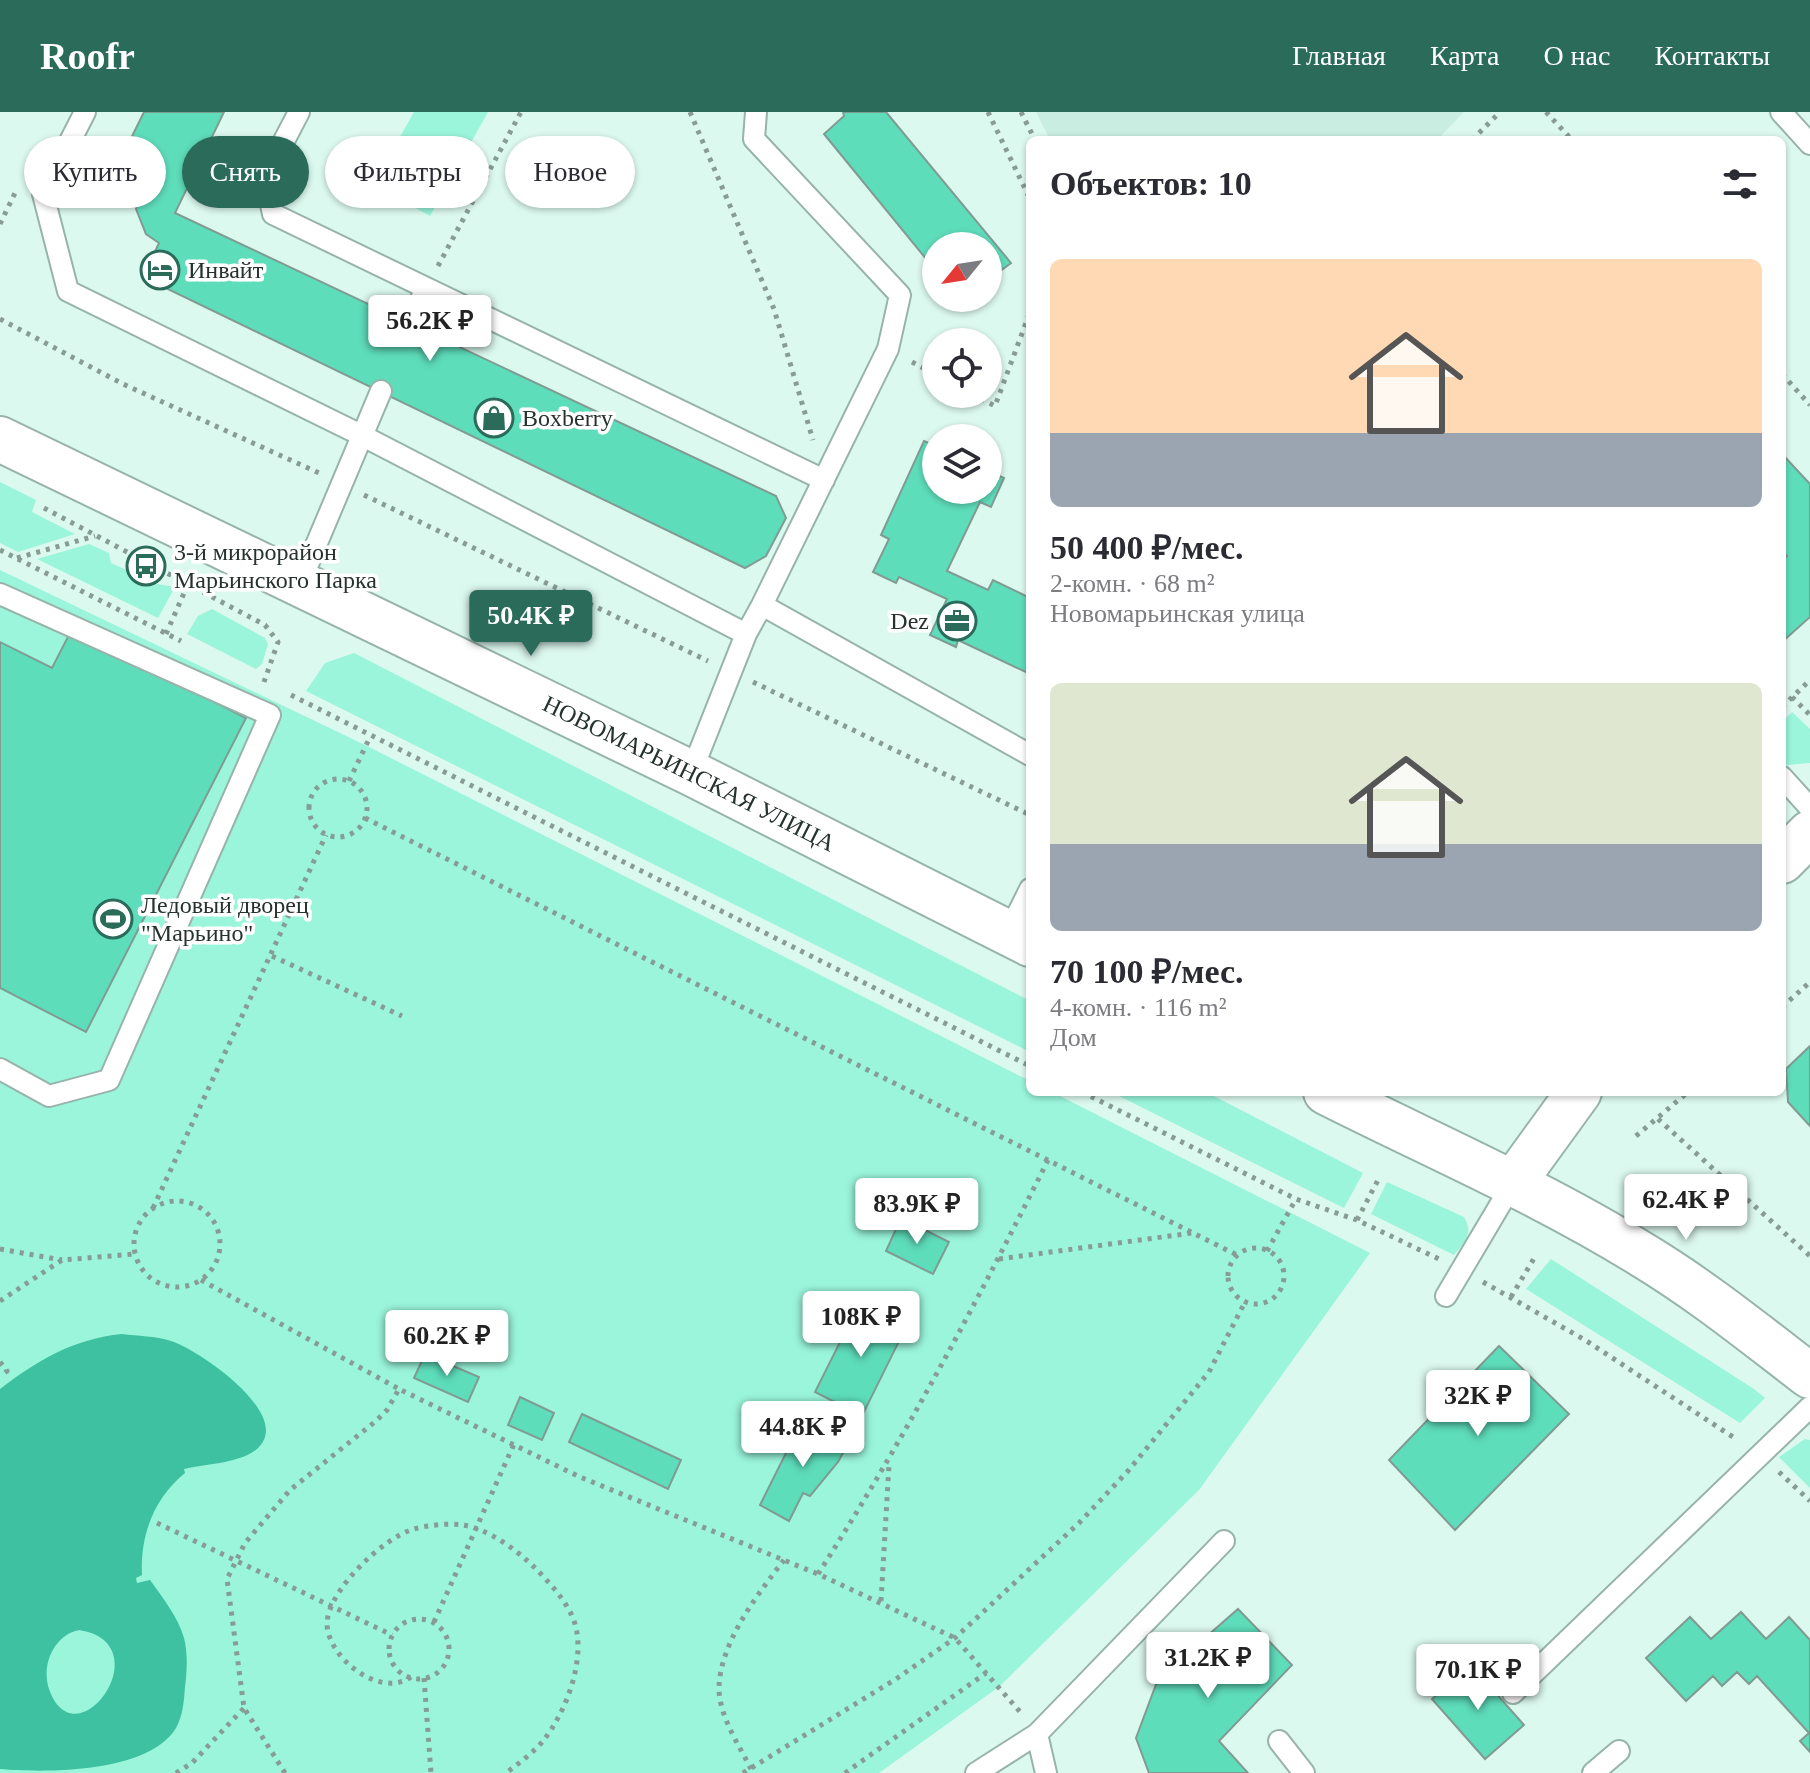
<!DOCTYPE html>
<html lang="ru">
<meta charset="utf-8">
<style>
body{margin:0;font-family:Georgia,serif;background:#f2f2f3;color:#2b2b33;height:100vh;display:flex;flex-direction:column;font-size:30px;white-space:nowrap}
*{box-sizing:border-box;margin:0}
p{font-size:26px;color:#7c7c81}
.icon{flex:none;width:44px;height:44px;fill:none;stroke:currentColor;stroke-width:2;stroke-linecap:round;stroke-linejoin:round}
.map{position:relative;flex:1;overflow:hidden}
.panel{position:absolute;left:1026px;top:24px;width:760px;height:960px;display:flex;flex-direction:column;background:#fff;border-radius:12px;box-shadow:0 2px 6px #0004}
.panel>*{flex:none}
.guide{position:absolute;left:24px;top:24px;width:760px;height:72px;display:flex;gap:16px}
.needle{width:52px;rotate:240deg}
.buttons{position:absolute;left:922px;top:120px;display:grid;gap:16px}
.buttons a{display:grid;place-items:center;width:80px;height:80px;border-radius:50%;background:#fff;box-shadow:0 2px 6px #0004;font-size:40px}
.price{position:absolute;translate:-50% -68px;padding:0 18px;border-radius:8px;background:#fff;color:#222;font-size:26px;line-height:52px;filter:drop-shadow(0 2px 4px #0008)}
.price::after{content:'';position:absolute;left:50%;top:48px;width:24px;height:18px;margin-left:-12px;background:inherit;clip-path:polygon(0 0,100% 0,50% 100%)}
.price.selected{background:#2a6b5a;color:#fff}
ul{padding:0;list-style:none}
li{display:grid;align-content:center;gap:16px;height:424px;padding:0 24px}
li span{display:grid;place-items:center;height:248px;border-radius:12px;color:#555}
li>.icon{margin-inline-start:auto}
span .icon{width:144px;height:144px;fill:#fffc;stroke-width:1}
li b{font-size:34px}
h2{display:flex;justify-content:space-between;align-items:center;height:96px;padding:0 24px;font-size:34px}
.pill{padding:0 28px;border-radius:36px;background:#fff;box-shadow:0 2px 6px #0004;font-size:28px;line-height:72px}
.pill.selected{background:#2a6b5a;color:#fff}
header{display:flex;align-items:center;gap:48px;box-sizing:border-box;height:112px;padding:0 40px;background:#2a6b5a;color:#fff}
header strong{font-size:38px}
nav{display:flex;gap:44px;margin-inline-start:auto;font-size:28px}
.map>svg:first-child{display:block}
</style>
<header>
<strong>Roofr</strong>
<nav><a>Главная</a><a>Карта</a><a>О нас</a><a>Контакты</a></nav>
</header>
<div class="map">
<svg width="1810" height="1661" viewBox="0 0 1810 1661">
<rect width="100%" height="100%" fill="#dcf9ef"/>
<path fill="#c9eee1" d="M1036,0H1464L1437,28H1050Z"/>
<path fill="#9af5da" d="M414,0H488L430,104L373,73Z
M0,370L36,388L32,400L75,422L18,440L0,431Z
M89,432L109,441L111,451L157,472L175,475L158,506L37,447Z
M0,458L365,633L1030,969V980H1052L1370,1141L1199,1378L1000,1574L879,1661H0Z
M212,497L265,526L268,532L262,552L256,557L187,522L198,504Z
M354,541L1030,889V940L306,579L325,551Z
M1792,600L1810,617V651L1787,653L1782,647V610Z
M1111,980H1206L1363,1061L1344,1096Z
M1387,1070L1464,1105C1474,1122 1465,1129 1454,1143L1371,1102Z
M1551,1147L1754,1277L1765,1286L1740,1311L1526,1177Z
M1805,1327L1810,1328V1376L1779,1345Z"/>
<path fill="#3ec1a1" fill-rule="evenodd" d="M122,1222C138,1224 155,1224 171,1229C197,1237 294,1302 258,1336C241,1352 202,1352 184,1357L185,1361C154,1386 140,1423 142,1463L136,1466L137,1471L150,1468C163,1486 178,1505 184,1526C188,1542 187,1559 185,1575C184,1588 183,1604 176,1616C149,1661 47,1661 0,1657V1277C38,1248 73,1227 122,1222ZM79,1518C163,1531 76,1653 49,1577C41,1553 54,1523 79,1518Z"/>
<path fill="#5eddbb" stroke="#809b92" stroke-width="2" d="M144,0H224L175,101L776,384L786,406L766,444L745,456L143,165L159,131L146,122L136,97L142,81L110,69Z
M843,0H886L1011,151L988,168V134H936V159L824,22L844,4Z
M924,329L936,334V378H988V359L1004,366L991,395L980,390L947,459L988,478L993,468L1030,486V562L958,528L956,535L930,523L947,487L899,465L896,471L873,460L889,427L881,423Z
M1782,342L1810,372V505L1782,530V449L1787,444L1782,438Z
M72,517L246,606L86,920L0,876V530L52,556Z
M1810,934V1014L1788,990L1786,957Z
M901,1106L949,1130L933,1162L886,1139Z
M860,1190L907,1213L862,1304L815,1280Z
M1499,1234L1569,1302L1455,1418L1389,1348Z
M425,1242L479,1265L468,1290L414,1266Z
M520,1285L554,1301L542,1328L508,1313Z
M582,1302L681,1348L668,1377L569,1330Z
M802,1309L848,1332L838,1350L810,1384L803,1381L789,1409L760,1393Z
M1238,1497L1292,1553L1219,1629L1248,1661H1149L1136,1626L1158,1567Z
M1741,1500L1766,1527L1789,1505L1810,1528V1640L1800,1629L1809,1621L1757,1564L1749,1572L1737,1560L1722,1574L1713,1564L1686,1589L1646,1546L1690,1505L1711,1527Z
M1471,1553L1524,1613L1485,1647L1432,1587Z"/>
<g fill="none" stroke-linecap="round" stroke-linejoin="round">
<g stroke="#97b3aa" stroke-width="24">
<path id="lane" d="M85,0L43,82L68,179L361,323L746,522
M299,0L265,65L273,102L824,368
M756,0L754,27L900,183L888,237L762,493L1030,643
M1781,0L1810,32
M410,212L426,176
M300,471L381,279
M0,482L270,603L109,968L49,984L0,957
M691,661L746,522L762,493
M1782,665L1810,696
M1008,821L1030,777
M1446,1184L1513,1071
M1513,1581L1810,1295
M1037,1622L1046,1661
M1279,1629L1304,1661
M976,1661L1037,1622L1224,1429
M1593,1661L1619,1639"/>
</g>
<g stroke="#97b3aa" stroke-width="48">
<g id="secondary">
<path id="s1" d="M0,327L691,661L1030,832"/>
<path d="M1782,749L1810,721"/>
<path d="M1326,980C1431,1033 1541,1080 1641,1142C1701,1178 1755,1222 1810,1264"/>
<path d="M1513,1071L1579,980"/>
</g>
</g>
<path stroke="#879c94" stroke-width="5" stroke-dasharray="4 6" stroke-linecap="butt" d="M690,0L774,197L813,328
M988,0L1030,87
M1021,0L1035,28
M1546,0L1572,28
M1472,28L1500,0
M0,112L15,81
M438,154L521,0
M0,207L123,272L319,361
M912,250L936,263
M1782,262L1810,293
M972,282L995,294L1030,200
M364,383L708,549
M44,396L265,513L278,530L264,570
M0,438L181,529
M17,446L95,424
M166,522L188,472
M753,570L1030,703
M291,583L1030,954
M1792,585L1810,603
M1782,595L1810,568
M309 696a29 29 0 1 1 58 0a29 29 0 1 1-58 0Z
M349,669L370,625
M365,706L1237,1143
M272,844L402,904
M1782,895L1810,870
M1082,980L1296,1087L1357,1108L1439,1147
M1658,1007L1810,1144
M1636,1024L1688,980
M134 1132a43 43 0 1 1 86 0a43 43 0 1 1-86 0Z
M153,1096L326,723
M1357,1108L1378,1068
M1228 1164a28 28 0 1 1 56 0a28 28 0 1 1-56 0Z
M0,1137L62,1148
M1267,1139L1296,1087
M999,1147L1192,1121
M201,1168L399,1277
M1483,1170L1585,1228L1736,1327
M1511,1185L1536,1143
M0,1189L62,1148L135,1142
M0,1250L7,1259L0,1264
M1779,1360L1810,1389
M157,1411L392,1523
M818,1462C904,1328 977,1190 1048,1048
M881,1489L889,1353
M389 1537a30 30 0 1 1 60 0a30 30 0 1 1-60 0Z
M434,1510L514,1332
M411,1565C380,1587 328,1546 327,1512C327,1479 384,1425 414,1417C428,1413 448,1411 462,1413C487,1416 517,1438 535,1456C548,1469 564,1486 572,1504C589,1541 567,1599 543,1629C533,1641 519,1651 506,1661
M424,1566L431,1661
M751,1657C739,1633 719,1604 719,1576C720,1530 758,1482 784,1448
M176,1661L192,1651L244,1596
M285,1661L244,1596L227,1467L245,1431L290,1378L376,1309L387,1298L399,1277L580,1365L818,1462L955,1526L1022,1602
M743,1661L896,1567L955,1526L1079,1411L1128,1359L1209,1260L1245,1190
M845,1661L986,1561"/>
<use href="#lane" stroke="#fff" stroke-width="20"/>
<use href="#secondary" stroke="#fff" stroke-width="44"/>
</g>
<defs>
<g id="hotel-ring" transform="scale(2)"><circle r="9.5" fill="#fff" stroke="#2a6b5a" stroke-width="1.5"/><path d="M-6-4.5h1.5V1H6V5H4.5V3h-9V5H-6ZM-4 0a1.8 1.8 0 1 1 3.6 0ZM.5 0V-2.5h3Q6-2.5 6 0Z" fill="#2a6b5a"/></g>
<g id="shop-ring" transform="scale(2)"><circle r="9.5" fill="#fff" stroke="#2a6b5a" stroke-width="1.5"/><path d="M-5-2.5h2.3a2.7 3.5 0 0 1 5.4 0H5L5.5 6h-11ZM-1.5-2.5h3a1.5 2.3 0 0 0-3 0Z" fill="#2a6b5a"/></g>
<g id="bus-ring" transform="scale(2)"><circle r="9.5" fill="#fff" stroke="#2a6b5a" stroke-width="1.5"/><path d="M-5-6H5V4H4V6H2V4H-2V6H-4V4H-5ZM-3.5-4V0h7V-4ZM-3.5 1.2v1.5H-2V1.2ZM2 1.2v1.5H3.5V1.2Z" fill="#2a6b5a"/></g>
<g id="office-ring" transform="scale(2)"><circle r="9.5" fill="#fff" stroke="#2a6b5a" stroke-width="1.5"/><path d="M-6-3h4V-5.5h4V-3h4V5H-6ZM-1-4.5V-3h2v-1.5ZM-6 0V1H6V0Z" fill="#2a6b5a"/></g>
<g id="stadium-ring" transform="scale(2)"><circle r="9.5" fill="#fff" stroke="#2a6b5a" stroke-width="1.5"/><path d="M0-5a6.5 5 0 1 0 0 10a6.5 5 0 1 0 0-10ZM-3.5-1.8h7v3.6h-7Z" fill="#2a6b5a"/></g>
</defs>
<g fill-rule="evenodd">
<use href="#hotel-ring" x="160" y="158"/>
<use href="#shop-ring" x="494" y="306"/>
<use href="#bus-ring" x="146" y="454"/>
<use href="#office-ring" x="957" y="509"/>
<use href="#stadium-ring" x="113" y="807"/>
</g>
<g text-anchor="middle" dominant-baseline="central" stroke-width="7" stroke-linejoin="round" paint-order="stroke">
<g font-size="24" fill="#26322e" stroke="#fff" text-anchor="start">
<text x="188" y="158">Инвайт</text>
<text x="522" y="306">Boxberry</text>
<text x="174" y="440">3-й микрорайон<tspan x="174" dy="28">Марьинского Парка</tspan></text>
<text x="929" y="509" text-anchor="end">Dez</text>
<text x="141" y="793">Ледовый дворец<tspan x="141" dy="28">"Марьино"</tspan></text>
</g>
<g font-size="24" fill="#26322e" stroke="#fff">
<text stroke="none"><textPath href="#s1" startOffset="766">НОВОМАРЬИНСКАЯ УЛИЦА</textPath></text>
</g>
</g>
</svg>
<div class="buttons">
<a><svg class="needle" viewBox="-14 -14 28 28"><path d="M0-13l5 13h-10z" fill="#e53935"/><path d="M0 13l5-13h-10z" fill="#7c7c81"/></svg></a>
<a><svg class="icon" aria-label="locate" viewBox="0 0 24 24"><circle cx="12" cy="12" r="6"/><path d="M12 2v4M12 18v4M2 12h4M18 12h4"/></svg></a>
<a><svg class="icon" aria-label="layers" viewBox="0 0 24 24"><path d="M12 4l9 5-9 5-9-5zM3 14l9 5 9-5"/></svg></a>
</div>
<b class="price" style="left:430px;top:251px">56.2K ₽</b>
<b class="price selected" style="left:531px;top:546px">50.4K ₽</b>
<b class="price" style="left:1686px;top:1130px">62.4K ₽</b>
<b class="price" style="left:917px;top:1134px">83.9K ₽</b>
<b class="price" style="left:861px;top:1247px">108K ₽</b>
<b class="price" style="left:447px;top:1266px">60.2K ₽</b>
<b class="price" style="left:1478px;top:1326px">32K ₽</b>
<b class="price" style="left:803px;top:1357px">44.8K ₽</b>
<b class="price" style="left:1208px;top:1588px">31.2K ₽</b>
<b class="price" style="left:1478px;top:1600px">70.1K ₽</b>
<div class="guide">
<a class="pill">Купить</a>
<a class="pill selected">Снять</a>
<a class="pill">Фильтры</a>
<a class="pill">Новое</a>
</div>
<section class="panel">
<h2>Объектов: 10<svg class="icon" aria-label="filters" viewBox="0 0 24 24"><path d="M4 7h16M4 17h16"/><circle cx="9" cy="7" r="2"/><circle cx="15" cy="17" r="2"/></svg></h2>
<ul>
<li><span style="background:linear-gradient(#ffd9b3 70%,#9aa5b1 0)"><svg class="icon" aria-label="home" viewBox="0 0 24 24"><path d="M3 11l9-7 9 7M6 9v11h12V9"/></svg></span><div><b>50 400 ₽/мес.</b><p>2-комн. · 68 m²</p><p>Новомарьинская улица</p></div></li>
<li><span style="background:linear-gradient(#dfe7d0 65%,#9aa5b1 0)"><svg class="icon" aria-label="home" viewBox="0 0 24 24"><path d="M3 11l9-7 9 7M6 9v11h12V9"/></svg></span><div><b>70 100 ₽/мес.</b><p>4-комн. · 116 m²</p><p>Дом</p></div></li>
</ul>
</section>
</div>
